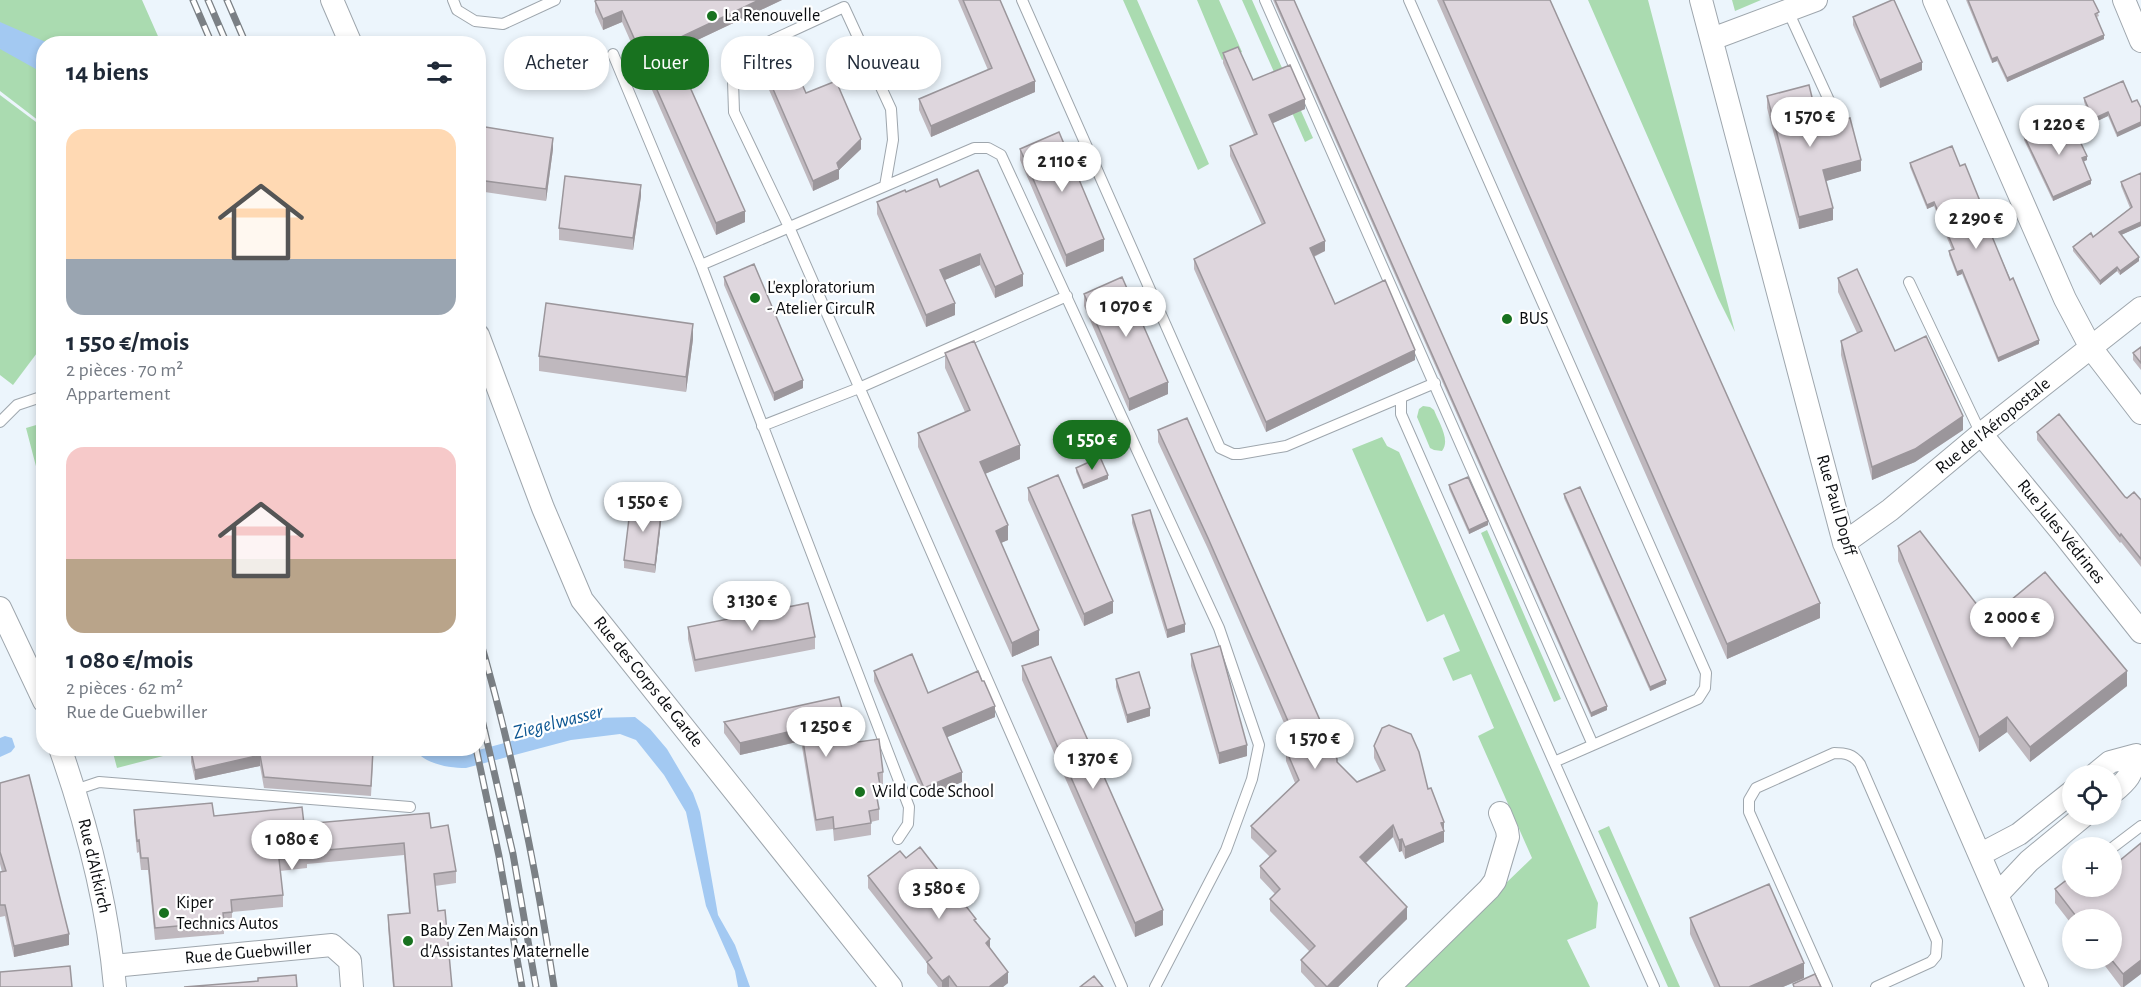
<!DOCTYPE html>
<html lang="fr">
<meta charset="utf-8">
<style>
body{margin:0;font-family:"Alegreya Sans",sans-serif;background:#f2f2f3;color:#1f2937;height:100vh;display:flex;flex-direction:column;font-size:22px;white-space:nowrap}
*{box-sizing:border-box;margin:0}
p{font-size:20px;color:#747a83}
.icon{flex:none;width:33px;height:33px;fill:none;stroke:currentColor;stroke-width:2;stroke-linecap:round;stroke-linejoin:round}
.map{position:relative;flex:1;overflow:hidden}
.side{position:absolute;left:36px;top:36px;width:450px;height:720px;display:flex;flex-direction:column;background:#fff;border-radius:24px;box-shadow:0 3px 9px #0003}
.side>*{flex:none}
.top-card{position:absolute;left:504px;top:36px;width:570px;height:54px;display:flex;gap:12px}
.tools{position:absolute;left:2062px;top:765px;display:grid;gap:12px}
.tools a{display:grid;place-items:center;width:60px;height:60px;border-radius:50%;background:#fff;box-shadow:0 3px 9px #0003;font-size:30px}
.price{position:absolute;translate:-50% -51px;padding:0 14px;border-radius:21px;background:#fff;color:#222;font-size:20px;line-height:39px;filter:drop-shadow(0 2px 3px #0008)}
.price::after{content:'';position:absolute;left:50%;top:36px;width:18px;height:14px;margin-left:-9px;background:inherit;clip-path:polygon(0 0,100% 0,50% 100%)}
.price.current{background:#18721f;color:#fff}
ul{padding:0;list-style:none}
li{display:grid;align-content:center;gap:12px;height:318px;padding:0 30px}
li span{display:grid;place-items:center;height:186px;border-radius:18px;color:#555}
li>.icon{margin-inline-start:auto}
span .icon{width:108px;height:108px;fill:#fffc;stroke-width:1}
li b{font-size:26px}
h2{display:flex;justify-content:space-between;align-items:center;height:72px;padding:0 30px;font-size:26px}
.pill{padding:0 21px;border-radius:24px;background:#fff;box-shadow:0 3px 9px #0003;font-size:21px;line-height:54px}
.pill.current{background:#18721f;color:#fff}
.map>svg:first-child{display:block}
</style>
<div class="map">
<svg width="2141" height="987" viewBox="0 0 2141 987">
<rect width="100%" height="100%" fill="#ecf5fc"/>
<path fill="#aadbb0" d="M0,0H142L161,43L44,44L43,124L0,91Z
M1123,0H1137L1209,164L1198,170Z
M1197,0H1219L1242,52L1222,60Z
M1242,0H1252L1313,138L1305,142Z
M1588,0H1648L1735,332L1718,298Z
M1732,0H1761L1735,11Z
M0,95L44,128L43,345L13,385L0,375Z
M1423,406L1430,407L1434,410C1438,421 1451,440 1442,451L1434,450L1430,448L1417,417L1419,409Z
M43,423H44L43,493L26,428Z
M1382,437L1387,446L1399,452L1598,903L1596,928L1567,940L1590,987H1398L1532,858L1478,736L1494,728L1471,674L1453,681L1443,658L1460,651L1444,614L1427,622L1352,449Z
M1487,530L1561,699L1554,702L1481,533Z
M112,749V748L190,749L117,768Z
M1609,826L1680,987H1668L1598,831Z"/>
<path fill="#a3c9f2" d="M0,22L48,43L44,44L43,73L0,49Z
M635,717L650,729L667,749L693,793L700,812L718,915L735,945L750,987H738L735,971L706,906L686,812L664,775L636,740L620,734L571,740L466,768C448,768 425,764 414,749C420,748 430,747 435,749C444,753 449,756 460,755L596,718Z
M5,736L12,738L15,747L11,752L0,757V738Z"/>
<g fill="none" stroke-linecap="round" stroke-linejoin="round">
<g stroke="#9ea6ad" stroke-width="12">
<path id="lane" d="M453,0L457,10L475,21L503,24L555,0
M1022,0L1220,448L1233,454H1240L1286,446L1435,383
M1265,0L1593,745L1554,762L1654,987
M1409,0L1706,673L1705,688L1698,699L1593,745
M1788,11L1838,120
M613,54L701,265
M885,186L893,140L891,109L844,7L740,55L733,81L734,112L789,227L1122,987
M1909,282L1981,434
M1401,398V414L1554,762
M0,422L17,405L44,396
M762,426L859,388L1067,296
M75,790L99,782L410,807
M898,839L908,824L909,807L701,265L974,148H988L1001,155L1219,628L1259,745L1252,779L1226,850L1155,987
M2112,848L2141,826
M1827,987L1749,812V800L1756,788L1834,753C1845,753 1853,754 1860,764L1937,941L1936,956L1931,962L1876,987"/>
</g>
<g stroke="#9ea6ad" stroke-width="24">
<path id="street" d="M332,0L351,44
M1701,0L1844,543L2037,987
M1934,0L2065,299L2091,348L2141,413
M2124,0L2141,41
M1712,39L1816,0
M478,335L543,508L582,600L891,987
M1981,434L2065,536L2141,632
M1844,543L1890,510L1981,434L2141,308
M0,608L44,701
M60,748C87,825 108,906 115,987
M2093,776L2110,762L2136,755C2132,775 2128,780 2112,793
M1981,854L2019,834L2073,791
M1998,894L2029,861L2086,814
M113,966L332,945L350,961L352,987
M1389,987L1489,889L1495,881L1508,837L1507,830L1500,813"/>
</g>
<use href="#lane" stroke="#fff" stroke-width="10"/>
<use href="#street" stroke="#fff" stroke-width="22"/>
<g stroke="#7b8085" stroke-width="7">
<path id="rail" d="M193,0L212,44
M208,0L227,44
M227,0L246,44
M478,633C512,749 536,868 554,987
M478,702L513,854L536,987
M476,748L499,856L522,987"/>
</g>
<use href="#rail" stroke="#fff" stroke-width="4.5" stroke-dasharray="14" stroke-linecap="butt"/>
</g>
<path fill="#bfb8be" d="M597,0H782L674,51L745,222L716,235L622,22L603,30L595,12V1Z
M958,0H1000L1035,92L931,137L919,110V99L988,70Z
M1273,0H1294L1607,710L1591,717Z
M1437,0H1550L1820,618L1727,659Z
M1966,0H2093L2099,16L2097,17L2104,39L2007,82L1997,61L1992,63Z
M1853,17L1922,70L1880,88L1853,25Z
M1223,53L1253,80L1305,109L1272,123L1325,251L1314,257L1335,304L1415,360L1266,432L1194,269V259L1262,225L1230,156V146L1254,135L1223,63Z
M763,66L806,93L861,149L839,170V179L813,191L763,76Z
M2123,81L2117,137L2108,116L2093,123L2084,102V98Z
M1767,96L1819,126L1861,171L1825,181L1833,220L1799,229L1767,108Z
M479,126L553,149L546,201L478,191Z
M2024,136L2087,160L2083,162L2091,184L2053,201L2024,140Z
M1020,149L1104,251L1066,267L1020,160Z
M1910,163L1960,166L1984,211L1996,236L1992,237L2039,344L1998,362L1962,274L1957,276L1949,255V251L1952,250L1934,206L1927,209L1910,167Z
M2141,173V226L2121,235L2139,261L2120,275L2117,271L2100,285L2073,251V247L2093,237L2130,208L2121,186V182Z
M940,187L1023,286L995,298L980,265L945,280L955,315L926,327L877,214V202L906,192Z
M641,196L633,250L559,240V228Z
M724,277L803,388L774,401L724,285Z
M1838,278L1895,351L1963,430L1915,462L1872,480L1841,355V341L1857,333L1838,292Z
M1084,294L1168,394L1129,411L1084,306Z
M693,339L686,392L539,371V356Z
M2141,347V370L2133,360V353Z
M945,353L1020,459L985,474L1008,540L1001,543L1039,645L1012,657L918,447V433L965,412L945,368Z
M1158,430L1337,762L1357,782L1381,772L1374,758V746L1428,789L1444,822V842L1405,859L1402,851L1399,852L1393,837L1366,863L1407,919L1338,987H1315L1301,972V960L1310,952L1270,911V899L1275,894L1260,878V866L1270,857L1251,838V826L1295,783L1286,761V750L1294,746L1208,549L1158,442Z
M2037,432L2125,497L2141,500V567L2121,542L2120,543L2037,440Z
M1076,468L1108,479L1083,489L1076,472Z
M1449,485L1488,525L1469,534L1449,489Z
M1028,488L1113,613L1084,626L1028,500Z
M1564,494L1666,684L1650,691L1564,498Z
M662,514L655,573L624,568V560Z
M1132,515L1185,632L1167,638L1132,523Z
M1898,546L1988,619L2127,686L2030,762L2007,732L1979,752L1898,561Z
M688,627L815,637V649L695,672L688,639Z
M1191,654L1247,756L1219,764L1191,666Z
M1022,666L1163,925L1135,937L1022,680Z
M874,671L928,693L982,681L995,717L947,737L962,782L924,798L874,681Z
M1116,679L1150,716L1127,723L1116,687Z
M839,697L851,743L883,772V784L879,785L880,798H877L879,809V820L871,822V835L834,841L833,829L816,831L801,741L740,755L724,733V722Z
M191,751L373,761L371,796L264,788L260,766L195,780L191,762Z
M0,783L69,945L14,957L5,916L0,917V872H2L0,864Z
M134,810L304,824L431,828L456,871V883L435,886L438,911L452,987H393L388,927V915L409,913L404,855L307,864V868L280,871L283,895V907L232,912V924L224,925V934L155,940L148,870H141L139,852L137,853L134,822Z
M906,858L976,921L1008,983L1003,987H938L927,973V963L868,888V876Z
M2113,866L2124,987H2121L2099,958H2112V920H2073V926L2055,903V889Z
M1690,918L1804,978L1783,987H1714L1690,934Z"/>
<path fill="#9b969b" d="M759,0H782L670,53V42Z
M622,11V22L603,30V19Z
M2104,35V39L2007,82V78Z
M1997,57V61L1992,63V59Z
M1922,62V70L1880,88V80Z
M1035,81V92L931,137V126Z
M1305,99V109L1269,125V115Z
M2108,112V116L2093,123V119Z
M2141,122V126L2117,137V133Z
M553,138V149L546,201V189Z
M861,139V149L839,170V179L813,191V181L837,163Z
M2087,156V160L2082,162V158Z
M1861,160V171L1823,182V170Z
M2091,180V184L2053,201V197Z
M641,185V196L633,250V238Z
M1934,202V206L1927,209V205Z
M1833,208V220L1799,229V217Z
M745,211V222L716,235V223Z
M2141,222V226L2119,236V232Z
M1996,232V236L1991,238V234Z
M1104,239V251L1066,267V255Z
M1325,241V251L1310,258V248Z
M980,254V265L940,282V270Z
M2139,257V261L2120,275V271Z
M2117,267V271L2100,285V281Z
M1962,270V274L1957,276V272Z
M1023,274V286L995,298V287Z
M955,303V315L926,327V315Z
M693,324V339L686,392V377Z
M2039,340V344L1998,362V358Z
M1415,350V360L1266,432V422Z
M803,380V388L774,401V393Z
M1168,382V394L1129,411V399Z
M1963,416V430L1915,462L1872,480V467Z
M1020,445V459L980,476V462Z
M1108,475V479L1083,489V485Z
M662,506V514L655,573V565Z
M1488,521V525L1469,534V530Z
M1008,525V540L996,545V531Z
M1113,601V613L1084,626V614Z
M1820,603V618L1727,659V644Z
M1185,624V632L1167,638V630Z
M1039,630V645L1012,657V643Z
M2127,671V686L2030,762V747Z
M1666,680V684L1650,691V687Z
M995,706V717L943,739V728Z
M1607,706V710L1591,717V713Z
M1150,708V716L1127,723V715Z
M2007,717V732L1979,752V737Z
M801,729V741L740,755V743Z
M1247,745V756L1219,764V753Z
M260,755V766L195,780V770Z
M962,772V782L924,798V788Z
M1444,822V842L1405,859V847Z
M1393,825V837L1360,868V857Z
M1402,839V851L1399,852V840Z
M1407,907V919L1338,987H1327Z
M1163,910V925L1135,937V923Z
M69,934V945L14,957V946Z
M990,939V950L986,943Z
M2141,960V974L2124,987H2123V974Z
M1804,963V978L1783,987H1749Z
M1008,972V983L1003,987H989Z
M949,976V987H942V981Z"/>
<path fill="#ded6dd" stroke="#9b969b" stroke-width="1.5" d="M597,0H759L670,42L745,211L716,223L622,11L603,19L595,1Z
M963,0H1000L1035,81L931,126L919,99L992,68Z
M1275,0H1294L1607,706L1591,713Z
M1443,0H1550L1820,603L1727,644Z
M1892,0H1894L1922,62L1880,80L1853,17Z
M1968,0H2093L2099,12L2095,14L2104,35L2007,78L1997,57L1992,59Z
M1238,47L1253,80L1290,65L1305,99L1269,115L1325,241L1310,248L1335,304L1385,280L1415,350L1266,422L1194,259L1265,223L1230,146L1257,134L1223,53Z
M789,55L806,93L836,81L861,139L837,163L839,169L813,181L763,66Z
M2123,81L2132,102L2137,100L2141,108V122L2117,133L2108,112L2093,119L2084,98Z
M1809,85L1819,126L1850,118L1861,160L1823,170L1833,208L1799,217L1767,96Z
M2068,116L2087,156L2082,158L2091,180L2053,197L2024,136Z
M479,126L553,138L546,189L478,180Z
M1059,132L1104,239L1066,255L1020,149Z
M1952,146L1960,166L1965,164L1984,211L1986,210L1996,232L1991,234L2010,280L2013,278L2039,340L1998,358L1962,270L1957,272L1949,251L1954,249L1934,202L1927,205L1910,163Z
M978,170L1023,274L995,287L980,254L940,270L955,303L926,315L877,202L905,190L906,192L937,179L940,187Z
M2141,173V222L2119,232L2139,257L2120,271L2117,267L2100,281L2073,247L2091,233L2093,237L2132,207L2121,182Z
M565,176L641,185L633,238L559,228Z
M754,264L803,380L774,393L724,277Z
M1857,269L1895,351L1926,336L1963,416L1915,449L1872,467L1841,341L1862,331L1838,278Z
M1122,277L1168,382L1129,399L1084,294Z
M546,303L693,324L686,377L539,356Z
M974,341L1020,445L980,462L1008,525L996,531L1039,630L1012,643L918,433L970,410L945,353Z
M2141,347V363L2133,353Z
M2059,414L2125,497L2127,498L2134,492L2141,500V559L2121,534L2120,536L2037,432Z
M1187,418L1337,759V762L1357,782L1385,770L1374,746L1382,728L1389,725L1411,734L1419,752L1428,789L1431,788L1444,822L1441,823L1444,831L1405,847L1402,839L1399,840L1393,825L1360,857L1407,907L1327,987L1301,960L1315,946L1270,899L1280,889L1260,866L1276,851L1251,826L1299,780L1286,750L1298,744L1208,538L1158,430Z
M1100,457L1108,475L1083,485L1076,468Z
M1058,475L1113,601L1084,614L1028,488Z
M1468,477L1488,521L1469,530L1449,485Z
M1580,487L1666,680L1650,687L1564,494Z
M631,502L662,506L655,565L624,560Z
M1150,510L1185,624L1167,630L1132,515Z
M1920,531L1988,619L2045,572L2127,671L2030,747L2007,717L1979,737L1898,546Z
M808,603L815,637L695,660L688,627Z
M1220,646L1247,745L1219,753L1191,654Z
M912,654L928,693L978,671L982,681H984L995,706L943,728L962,772L924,788L874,671Z
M1051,657L1163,910L1135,923L1022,666Z
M1139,672L1150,708L1127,715L1116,679Z
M839,697L851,743L879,739L883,772L878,773L880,786L875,787L879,809L869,811L871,823L834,829L833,817L816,820L801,729L740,743L724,722Z
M201,748H347L373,750L371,786L264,777L260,755L195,770L191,751Z
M29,775L69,934L14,946L5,905H0V872L6,871L0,852V783Z
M212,803L214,816L302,807L304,824L429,813L431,828L448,825L456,871L434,874L438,911L445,910L452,987H394L388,915L410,913L404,843L306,852L307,856L279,859L283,895L231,900L232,912L223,913L224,922L155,928L148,858H141L139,840L137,841L134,810Z
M2141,843V960L2123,974L2110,958H2112V920H2079L2055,889L2073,875V886H2112V865L2113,866Z
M920,847L976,919L974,920L990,939L986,943L1008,972L989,987H957L949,976L942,981L927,962L932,958L868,876L900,851L906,858Z
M1769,884L1804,963L1749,987H1720L1690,918Z
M70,966L72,987H0V972Z
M1815,974L1821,987H1794L1793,984Z
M296,975L297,987H184L258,981V978Z
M1094,976L1103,987H1080Z"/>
<g fill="#18721f" stroke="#fff" stroke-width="2">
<circle cx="712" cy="16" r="6"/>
<circle cx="755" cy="298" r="6"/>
<circle cx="1507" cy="319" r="6"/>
<circle cx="860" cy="792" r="6"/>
<circle cx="164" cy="913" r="6"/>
<circle cx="408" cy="941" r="6"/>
</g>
<g text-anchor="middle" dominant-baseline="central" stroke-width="4.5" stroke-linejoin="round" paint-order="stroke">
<g font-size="18" fill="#0a0c0f" stroke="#fff" text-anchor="start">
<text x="724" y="16">La Renouvelle</text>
<text x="767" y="288">L'exploratorium<tspan x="767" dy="21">- Atelier CirculR</tspan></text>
<text x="1519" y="319">BUS</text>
<text x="872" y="792">Wild Code School</text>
<text x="176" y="903">Kiper<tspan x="176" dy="21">Technics Autos</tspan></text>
<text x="420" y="931">Baby Zen Maison<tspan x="420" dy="21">d'Assistantes Maternelle</tspan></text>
</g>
<g font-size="18" fill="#0a0c0f" stroke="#fff">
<text transform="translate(1993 426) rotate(-39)">Rue de l'Aéropostale</text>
<text transform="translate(1836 505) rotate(74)">Rue Paul Dopff</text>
<text transform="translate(2061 532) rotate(51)">Rue Jules Védrines</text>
<text transform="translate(648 682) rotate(51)">Rue des Corps de Garde</text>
<text transform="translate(94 866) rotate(77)">Rue d'Altkirch</text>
<text transform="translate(248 953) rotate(-5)">Rue de Guebwiller</text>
</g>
<g font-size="20" font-style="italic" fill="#0c5692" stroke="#fff">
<text transform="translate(558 722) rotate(-14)">Ziegelwasser</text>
</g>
</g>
</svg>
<div class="tools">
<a><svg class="icon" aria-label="locate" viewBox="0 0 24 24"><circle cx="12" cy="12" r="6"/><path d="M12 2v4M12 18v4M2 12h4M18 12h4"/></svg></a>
<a>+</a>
<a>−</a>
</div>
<b class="price" style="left:1810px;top:148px">1 570 €</b>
<b class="price" style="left:2059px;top:156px">1 220 €</b>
<b class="price" style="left:1062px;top:193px">2 110 €</b>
<b class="price" style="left:1976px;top:250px">2 290 €</b>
<b class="price" style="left:1126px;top:338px">1 070 €</b>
<b class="price current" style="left:1092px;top:471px">1 550 €</b>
<b class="price" style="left:643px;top:533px">1 550 €</b>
<b class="price" style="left:752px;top:632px">3 130 €</b>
<b class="price" style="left:2012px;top:649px">2 000 €</b>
<b class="price" style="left:826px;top:758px">1 250 €</b>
<b class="price" style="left:1315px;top:770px">1 570 €</b>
<b class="price" style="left:1093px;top:790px">1 370 €</b>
<b class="price" style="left:292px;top:871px">1 080 €</b>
<b class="price" style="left:939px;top:920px">3 580 €</b>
<div class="top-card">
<a class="pill">Acheter</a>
<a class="pill current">Louer</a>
<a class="pill">Filtres</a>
<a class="pill">Nouveau</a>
</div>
<section class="side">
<h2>14 biens<svg class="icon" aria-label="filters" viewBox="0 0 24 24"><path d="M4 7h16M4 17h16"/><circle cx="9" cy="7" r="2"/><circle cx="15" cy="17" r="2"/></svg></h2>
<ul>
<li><span style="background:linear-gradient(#ffd9b3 70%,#9aa5b1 0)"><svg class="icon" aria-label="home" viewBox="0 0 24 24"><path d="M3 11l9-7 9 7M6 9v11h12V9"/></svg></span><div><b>1 550 €/mois</b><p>2 pièces · 70 m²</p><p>Appartement</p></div></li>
<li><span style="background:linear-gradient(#f6c9c9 60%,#b9a48a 0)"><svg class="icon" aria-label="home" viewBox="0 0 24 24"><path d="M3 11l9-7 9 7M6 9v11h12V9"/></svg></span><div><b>1 080 €/mois</b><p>2 pièces · 62 m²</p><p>Rue de Guebwiller</p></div></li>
</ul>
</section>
</div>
